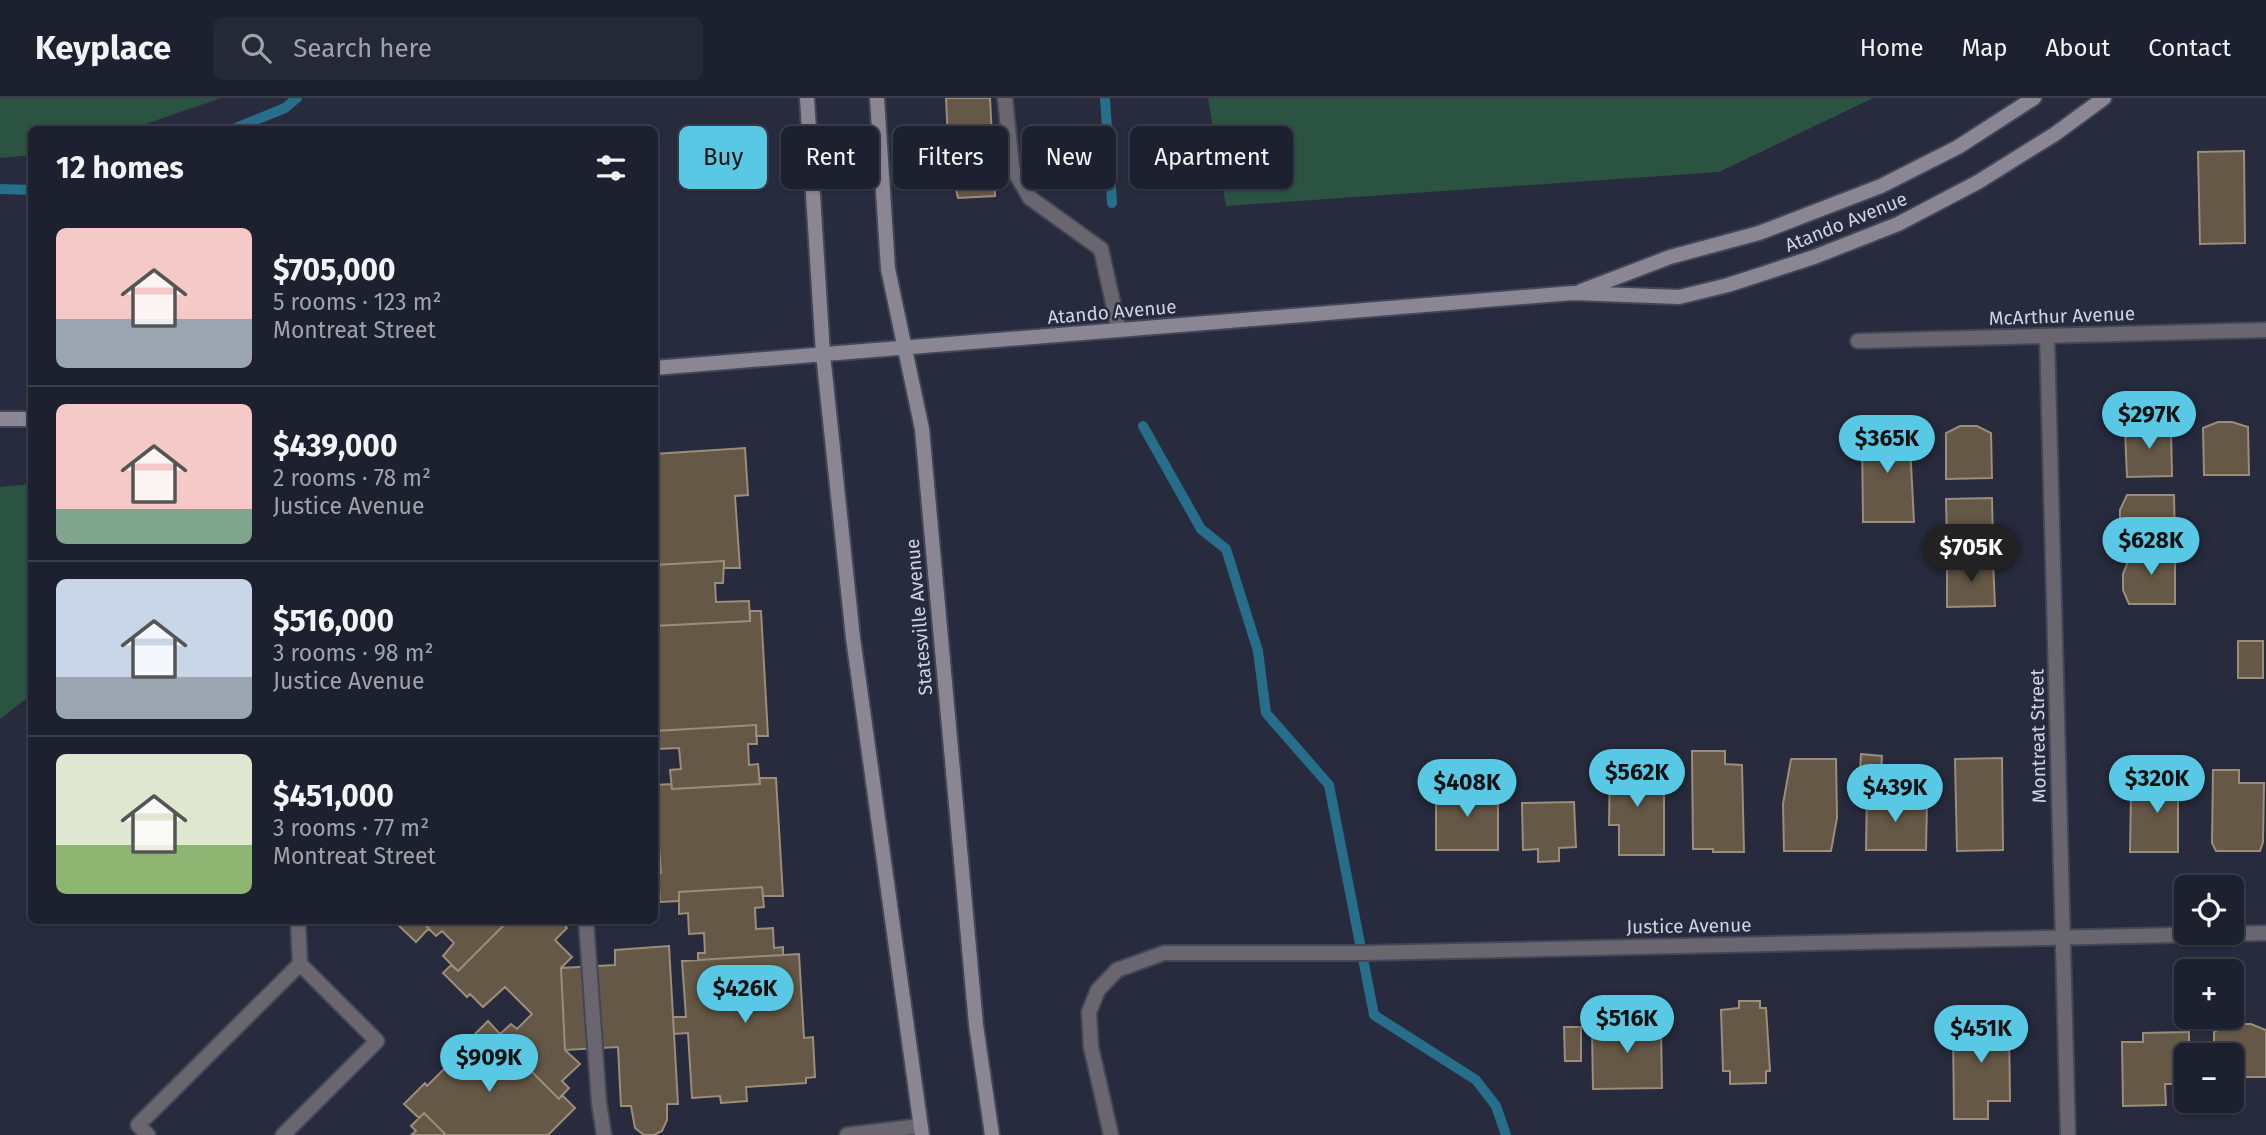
<!DOCTYPE html>
<meta charset="utf-8">
<style>
body{margin:0;font-family:"Fira Sans",sans-serif;background:#252836;color:#f1f3f6;height:100vh;display:flex;flex-direction:column;font-size:26px;white-space:nowrap}
*{box-sizing:border-box;margin:0}
p{font-size:23px;color:#a0a3aa}
.icon{flex:none;width:38px;height:38px;fill:none;stroke:currentColor;stroke-width:2;stroke-linecap:round;stroke-linejoin:round}
.map{position:relative;flex:1;overflow:hidden}
.details{position:absolute;left:28px;top:28px;width:630px;height:798px;display:flex;flex-direction:column;background:#1d202e;border-radius:10px;box-shadow:0 2px 5px #0004,0 0 0 2px #3b3e4a}
.details>*{flex:none}
.hud{position:absolute;left:679px;top:28px;width:665px;height:63px;display:flex;gap:14px}
.buttons{position:absolute;left:2174px;top:777px;display:grid;gap:14px}
.buttons a{display:grid;place-items:center;width:70px;height:70px;border-radius:10px;background:#1d202e;box-shadow:0 2px 5px #0004,0 0 0 2px #3b3e4a;font-size:35px}
.price{position:absolute;translate:-50% -60px;padding:0 16px;border-radius:24px;background:#59c8e4;color:#111;font-size:23px;line-height:46px;filter:drop-shadow(0 2px 4px #0008)}
.price::after{content:'';position:absolute;left:50%;top:42px;width:21px;height:16px;margin-left:-10px;background:inherit;clip-path:polygon(0 0,100% 0,50% 100%)}
.price.on{background:#222;color:#fff}
ul{padding:0;list-style:none}
li{display:flex;align-items:center;gap:21px;height:175px;padding:0 28px}
li+li{border-top:2px solid #3b3e4a}
li span{display:grid;place-items:center;flex:none;width:196px;height:140px;border-radius:10px;color:#555}
li>.icon{margin-inline-start:auto}
span .icon{width:84px;height:84px;fill:#fffc;stroke-width:1}
li b{font-size:30px}
h2{display:flex;justify-content:space-between;align-items:center;height:84px;padding:0 28px;font-size:30px}
.pill{padding:0 24px;border-radius:10px;background:#1d202e;box-shadow:0 2px 5px #0004,0 0 0 2px #3b3e4a;font-size:24px;line-height:63px}
.pill.on{background:#59c8e4;color:#111}
header{display:flex;align-items:center;gap:42px;box-sizing:border-box;height:98px;padding:0 35px;background:#1d202e;border-bottom:2px solid #3b3e4a}
header strong{font-size:33px}
nav{display:flex;gap:38px;margin-inline-start:auto;font-size:24px}
.search{width:490px;height:63px;background:#252836;display:flex;align-items:center;gap:18px;box-sizing:border-box;padding:0 24px;border-radius:10px;color:#a0a3aa;font-size:26px}
.map>svg:first-child{display:block}
</style>
<header>
<strong>Keyplace</strong>
<div class="search"><svg class="icon" aria-label="search" viewBox="0 0 24 24"><circle cx="10" cy="10" r="6"/><path d="M15 15l6 6"/></svg>Search here</div>
<nav><a>Home</a><a>Map</a><a>About</a><a>Contact</a></nav>
</header>
<div class="map">
<svg width="2266" height="1037" viewBox="0 0 2266 1037">
<rect width="100%" height="100%" fill="#272b3d"/>
<path fill="#2a5342" d="M0,0H221L131,31L32,32L31,57L0,60Z
M1208,0H1873L1719,74L1226,108Z
M31,386V597L0,621V389Z"/>
<g fill="none" stroke-linecap="round" stroke-linejoin="round">
<path stroke="#266e89" stroke-width="10" d="M1105,0L1112,105
M231,32L285,10L297,0
M0,91L32,92
M1143,328L1201,431L1226,451L1258,553L1266,615L1329,687L1374,917L1476,982L1496,1008L1506,1037"/>
</g>
<path fill="#655846" stroke="#9a8d79" stroke-width="2" d="M946,0H990L995,98L958,100L949,63Z
M2244,53L2245,145L2200,146L2198,54Z
M2218,324H2232L2248,329L2249,377H2204L2203,330Z
M2140,325H2156L2171,331L2172,378L2127,379L2125,332Z
M1865,328H1909L1914,424H1863L1862,337Z
M1960,328H1977L1991,335L1992,380L1946,381V335Z
M745,350L748,397L735,398L740,470H724V463L654,467V356Z
M2127,397H2174L2175,447L2129,443L2120,427V412Z
M1992,400L1993,446H1947L1946,401Z
M2167,446L2175,447V506H2129L2123,492V476L2129,461Z
M724,463L723,485H715L716,504L749,503L750,523L654,528V467Z
M1993,463L1995,508L1947,509V464Z
M750,513H761L768,638H756V627L655,633L654,644V528L750,523Z
M2238,543H2263V580H2238Z
M756,627L757,646H748L749,667L758,666L760,686L672,691L670,672L681,671L679,650L657,651L655,633Z
M1692,653H1725V666L1742,667L1744,754H1713V751H1693Z
M1861,656L1882,658L1881,675L1860,673Z
M2002,660L2003,752L1957,753L1955,661Z
M1791,661H1836L1837,720L1831,753H1784L1783,706Z
M1610,666H1655V695H1664V757H1619V727H1609Z
M2154,668H2178V754H2130L2131,698H2155Z
M2213,672H2239V685H2264L2263,744L2260,753H2216L2212,745Z
M759,680H776L783,798H763L762,789L679,794V803L660,804L658,776L661,775L654,687L671,686L672,691L760,686Z
M1457,687L1498,691V752H1436V692Z
M1867,692H1889L1888,705H1927L1926,752H1866Z
M1574,704L1576,749L1559,750V763L1538,764V751L1523,752L1522,705Z
M762,789L764,809L755,810L756,831L773,830L774,850L783,849V857L698,862V855H705L704,835L689,836L688,815L679,816V794Z
M396,822H425L423,825L429,830L416,844L395,824Z
M425,822H509L458,873L443,858L454,845L442,833L436,838L423,825Z
M509,822H560L567,830L555,842L572,859L561,870L565,952L580,966L562,983L569,990L559,1001L497,939L511,926L517,931L532,916L505,889L483,909L470,896L467,899L443,875L451,867L458,873Z
M669,848L678,1006H667V1022L662,1033L654,1037H644L635,1030L631,1008H621L618,949L565,952L561,870L615,867V852Z
M799,856L804,940L813,939L815,979L806,980V985L746,989L747,1003L721,1005L720,998L692,1000L688,935L674,936L673,919H686L682,863Z
M1739,903H1760V910H1766L1770,973H1766V985L1730,986V973H1723L1721,912L1739,910Z
M1969,914H1999V928L2009,927L2010,1003H1988V1021H1954L1953,929H1969Z
M1610,919H1649V931H1661L1662,990L1593,991L1592,931H1610Z
M488,923L500,936L497,939L559,1001L562,997L575,1010L548,1037H446L424,1015L419,1020L404,1006L425,985L427,988L469,946L467,944Z
M2229,926H2251L2266,932V979H2231V957H2214V934Z
M1564,929H1581V963H1565Z
M2189,934V957H2186V986H2165L2166,1007L2123,1008L2122,944H2143V935Z
M424,1015L446,1037H411L416,1033L411,1028Z"/>
<g fill="none" stroke-linecap="round" stroke-linejoin="round">
<g stroke="#424657" stroke-width="18">
<path id="service" d="M1005,0L1012,69L1030,100L1101,151L1119,232
M586,822L599,1005L604,1037
M148,1037L138,1027L300,866
M283,1037L377,943L300,866L298,822"/>
</g>
<g stroke="#424657" stroke-width="18">
<path id="minor" d="M2047,238L2068,1037
M1858,243L2266,232
M847,1037L920,1028
M1111,1037L1091,949L1089,914L1098,892L1117,872L1164,855H1363L2266,835"/>
</g>
<g stroke="#424657" stroke-width="18">
<path id="secondary" d="M807,0L823,256L853,540L922,1037
M877,0L888,171L922,331L976,927L992,1037
M1581,193L1670,159L1759,135L1881,88L1958,49L2034,0
M654,270L1573,195L1679,199L1728,187L1814,159L1898,126L1978,84L2055,36L2104,0
M0,321H32"/>
</g>
<use href="#service" stroke="#69666f" stroke-width="14"/>
<use href="#minor" stroke="#69666f" stroke-width="14"/>
<use href="#secondary" stroke="#8b8694" stroke-width="14"/>
</g>
<g text-anchor="middle" dominant-baseline="central" stroke-width="5" stroke-linejoin="round" paint-order="stroke">
<g font-size="19" fill="#d1d4e0" stroke="#272b3d">
<text transform="translate(1846 124) rotate(-22)">Atando Avenue</text>
<text transform="translate(1112 214) rotate(-5)">Atando Avenue</text>
<text transform="translate(2062 218) rotate(-2)">McArthur Avenue</text>
<text transform="translate(919 519) rotate(-95)">Statesville Avenue</text>
<text transform="translate(2038 638) rotate(-91)">Montreat Street</text>
<text transform="translate(1689 828) rotate(-1)">Justice Avenue</text>
</g>
</g>
</svg>
<div class="buttons">
<a><svg class="icon" aria-label="locate" viewBox="0 0 24 24"><circle cx="12" cy="12" r="6"/><path d="M12 2v4M12 18v4M2 12h4M18 12h4"/></svg></a>
<a>+</a>
<a>−</a>
</div>
<b class="price" style="left:2149px;top:353px">$297K</b>
<b class="price" style="left:1887px;top:377px">$365K</b>
<b class="price" style="left:2151px;top:479px">$628K</b>
<b class="price on" style="left:1971px;top:486px">$705K</b>
<b class="price" style="left:1637px;top:711px">$562K</b>
<b class="price" style="left:2157px;top:717px">$320K</b>
<b class="price" style="left:1467px;top:721px">$408K</b>
<b class="price" style="left:1895px;top:726px">$439K</b>
<b class="price" style="left:745px;top:927px">$426K</b>
<b class="price" style="left:1627px;top:957px">$516K</b>
<b class="price" style="left:1981px;top:967px">$451K</b>
<b class="price" style="left:489px;top:996px">$909K</b>
<div class="hud">
<a class="pill on">Buy</a>
<a class="pill">Rent</a>
<a class="pill">Filters</a>
<a class="pill">New</a>
<a class="pill">Apartment</a>
</div>
<section class="details">
<h2>12 homes<svg class="icon" aria-label="filters" viewBox="0 0 24 24"><path d="M4 7h16M4 17h16"/><circle cx="9" cy="7" r="2"/><circle cx="15" cy="17" r="2"/></svg></h2>
<ul>
<li><span style="background:linear-gradient(#f6c9c9 65%,#9aa5b1 0)"><svg class="icon" aria-label="home" viewBox="0 0 24 24"><path d="M3 11l9-7 9 7M6 9v11h12V9"/></svg></span><div><b>$705,000</b><p>5 rooms · 123 m²</p><p>Montreat Street</p></div></li>
<li><span style="background:linear-gradient(#f6c9c9 75%,#7fa58c 0)"><svg class="icon" aria-label="home" viewBox="0 0 24 24"><path d="M3 11l9-7 9 7M6 9v11h12V9"/></svg></span><div><b>$439,000</b><p>2 rooms · 78 m²</p><p>Justice Avenue</p></div></li>
<li><span style="background:linear-gradient(#c9d6e8 70%,#9aa5b1 0)"><svg class="icon" aria-label="home" viewBox="0 0 24 24"><path d="M3 11l9-7 9 7M6 9v11h12V9"/></svg></span><div><b>$516,000</b><p>3 rooms · 98 m²</p><p>Justice Avenue</p></div></li>
<li><span style="background:linear-gradient(#dfe7d0 65%,#8fb573 0)"><svg class="icon" aria-label="home" viewBox="0 0 24 24"><path d="M3 11l9-7 9 7M6 9v11h12V9"/></svg></span><div><b>$451,000</b><p>3 rooms · 77 m²</p><p>Montreat Street</p></div></li>
</ul>
</section>
</div>
